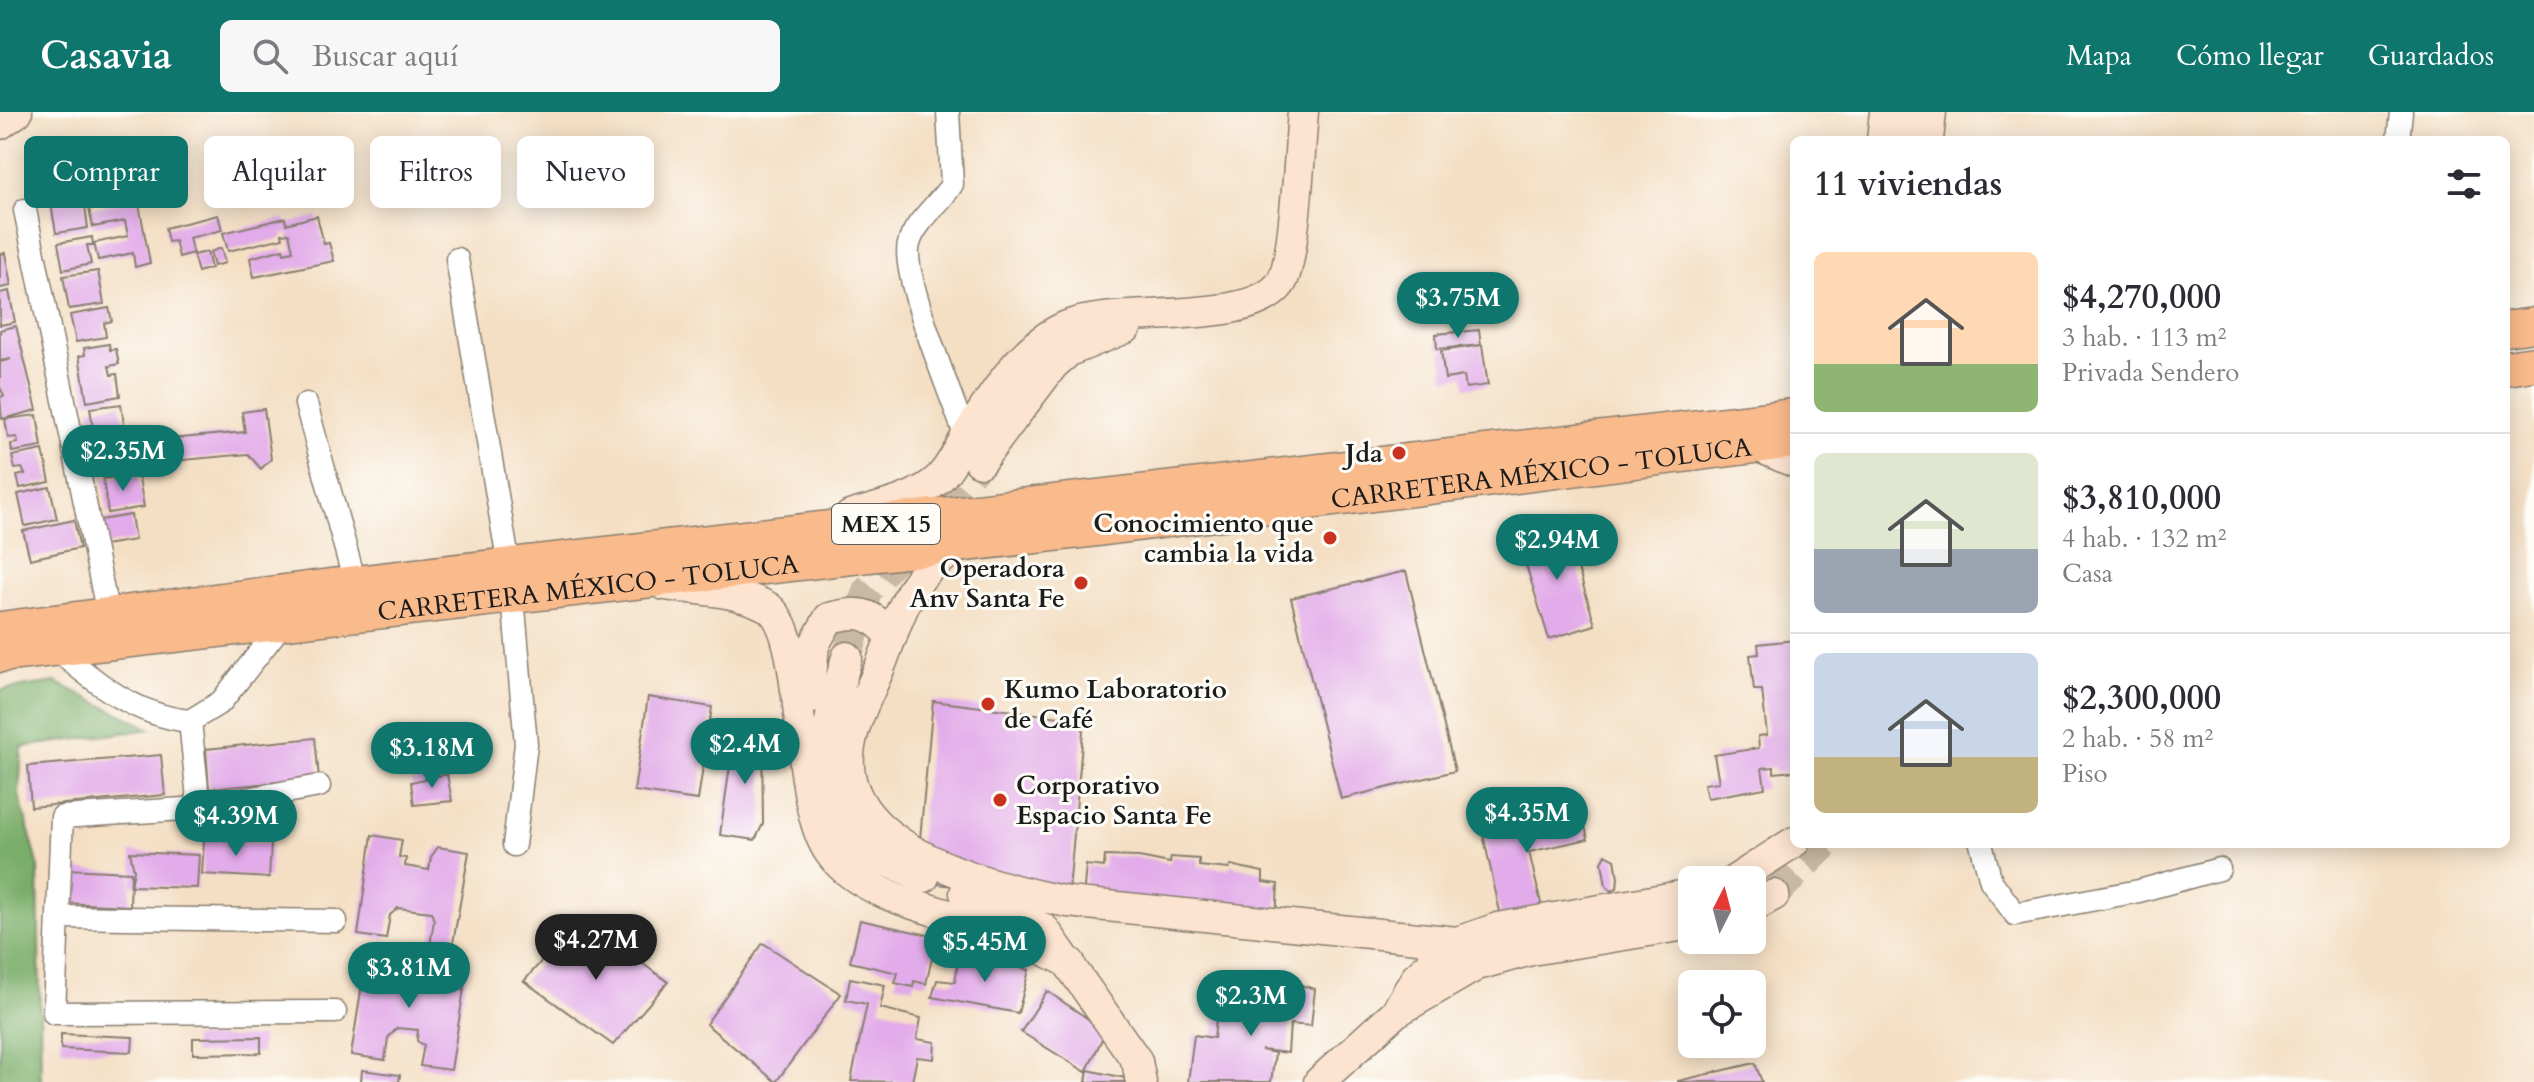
<!DOCTYPE html>
<html lang="es">
<meta charset="utf-8">
<style>
body{margin:0;font-family:Cardo,serif;background:#f7f7f7;color:#2b2b33;height:100vh;display:flex;flex-direction:column;font-size:30px;white-space:nowrap}
*{box-sizing:border-box;margin:0}
p{font-size:26px;color:#7c7c81}
.icon{flex:none;width:44px;height:44px;fill:none;stroke:currentColor;stroke-width:2;stroke-linecap:round;stroke-linejoin:round}
.map{position:relative;flex:1;overflow:hidden}
.drawer{position:absolute;left:1790px;top:24px;width:720px;height:712px;display:flex;flex-direction:column;background:#fff;border-radius:12px;box-shadow:0 4px 20px #0003}
.drawer>*{flex:none}
.top-card{position:absolute;left:24px;top:24px;width:760px;height:72px;display:flex;gap:16px}
.needle{width:52px;rotate:6deg}
.tools{position:absolute;left:1678px;top:754px;display:grid;gap:16px}
.tools a{display:grid;place-items:center;width:88px;height:88px;border-radius:12px;background:#fff;box-shadow:0 4px 20px #0003;font-size:40px}
.price{position:absolute;translate:-50% -68px;padding:0 18px;border-radius:28px;background:#0f766e;color:#fff;font-size:26px;line-height:52px;filter:drop-shadow(0 2px 4px #0008)}
.price::after{content:'';position:absolute;left:50%;top:48px;width:24px;height:18px;margin-left:-12px;background:inherit;clip-path:polygon(0 0,100% 0,50% 100%)}
.price.on{background:#222;color:#fff}
ul{padding:0;list-style:none}
li{display:flex;align-items:center;gap:24px;height:200px;padding:0 24px}
li+li{border-top:2px solid #e1e1e2}
li span{display:grid;place-items:center;flex:none;width:224px;height:160px;border-radius:12px;color:#555}
li>.icon{margin-inline-start:auto}
span .icon{width:96px;height:96px;fill:#fffc;stroke-width:1}
li b{font-size:34px}
h2{display:flex;justify-content:space-between;align-items:center;height:96px;padding:0 24px;font-size:34px}
.chip{padding:0 28px;border-radius:12px;background:#fff;box-shadow:0 4px 20px #0003;font-size:28px;line-height:72px}
.chip.on{background:#0f766e;color:#fff}
header{display:flex;align-items:center;gap:48px;box-sizing:border-box;height:112px;padding:0 40px;background:#0f766e;color:#fff}
header strong{font-size:38px}
nav{display:flex;gap:44px;margin-inline-start:auto;font-size:28px}
.search{width:560px;height:72px;background:#f7f7f7;display:flex;align-items:center;gap:20px;box-sizing:border-box;padding:0 28px;border-radius:12px;color:#7c7c81;font-size:30px}
.map>svg:first-child{display:block}
</style>
<header>
<strong>Casavia</strong>
<div class="search"><svg class="icon" aria-label="search" viewBox="0 0 24 24"><circle cx="10" cy="10" r="6"/><path d="M15 15l6 6"/></svg>Buscar aquí</div>
<nav><a>Mapa</a><a>Cómo llegar</a><a>Guardados</a></nav>
</header>
<div class="map">
<svg width="2534" height="970" viewBox="0 0 2534 970">
<rect width="100%" height="100%" fill="#fdfcf7"/>
<filter id="ink" filterUnits="userSpaceOnUse"><feTurbulence type="fractalNoise" baseFrequency=".0125" numOctaves="2"/><feDisplacementMap in="SourceGraphic" scale="16" xChannelSelector="R" yChannelSelector="G"/><feConvolveMatrix kernelMatrix="1 2 1 2 8 2 1 2 1" color-interpolation-filters="sRGB"/></filter>
<filter id="wash" filterUnits="userSpaceOnUse"><feTurbulence type="fractalNoise" baseFrequency=".006" numOctaves="4" result="noise"/><feDisplacementMap in="SourceGraphic" scale="32" xChannelSelector="R" yChannelSelector="G"/><feGaussianBlur stdDeviation="1.8" result="paint"/><feColorMatrix in="noise" values="0 0 0 0 0 0 0 0 0 0 0 0 0 0 0 0 0 1.4 0 .05"/><feComposite in="paint" operator="in"/></filter>
<g filter="url(#wash)">
<rect width="100%" height="100%" fill="#f4dfc4"/>
<path fill="#7aad69" stroke="#4b6442" stroke-width="2" d="M55,570L151,617L22,635L19,683L38,752L41,970H0V578Z"/>
<g id="blocks">
<path fill="#e2abe9" d="M135,55L138,70L132,71L135,84L120,87L118,78L86,84L82,66Z
M84,87L88,116L56,121L51,92Z
M138,87L150,151L135,155L133,141L98,148L94,131L128,124L125,109L93,115L89,97Z
M218,103L222,118L189,126L193,141L179,145L175,129L168,130L165,116Z
M317,104L324,132L329,131L334,149L254,165L250,146L283,137L284,141L293,139L289,121L282,122L283,126L228,139L223,121L285,106L286,112Z
M92,125L93,133H87L91,152L63,158L58,131Z
M221,136L225,151L214,154L210,140Z
M207,140L211,156L198,160L193,143Z
M5,141L11,174L0,176V142Z
M98,159L104,192L69,197L63,164Z
M9,179L15,210L0,213V181Z
M109,196L112,209L104,211L106,225L76,230L70,203Z
M16,214L37,298L2,307L0,285L4,284L0,275V250L11,247L0,249V218Z
M1479,218L1481,233L1437,237L1436,222Z
M109,232L110,238L116,237L119,252L109,254L111,263L117,262L120,284L87,290L79,244L85,243L84,236Z
M1482,233L1488,273L1466,276L1464,264L1445,267L1441,239Z
M121,292L125,318L94,323L90,296Z
M264,297L271,347L261,357L248,342L140,352L138,330L245,320L242,300Z
M37,303L42,335L12,340L11,332L18,331L17,325L8,326L5,307Z
M131,325L135,357L99,362L94,330Z
M43,338L50,370L20,376L17,364L25,362L22,356L15,357L12,344Z
M138,361L144,395L108,401L103,367Z
M50,375L57,407L25,414L18,382Z
M131,403L135,428L98,434L94,409Z
M74,408L80,436L30,447L23,419Z
M1565,413L1595,513L1549,527L1518,427Z
M1406,459L1455,659L1341,687L1291,486Z
M1794,528V659L1774,661V655L1762,656L1765,676L1707,686L1704,672L1719,670L1714,643L1759,636L1758,624L1767,623L1762,578H1754L1750,543L1759,542L1758,532Z
M648,585L712,595L698,688L634,679Z
M933,589L1084,608L1068,790L916,769Z
M736,612L762,617L763,712L755,728L720,723Z
M315,626L319,666L209,677L206,637Z
M161,643L165,683L31,695L28,654Z
M447,662L452,689L414,693L411,670Z
M1580,692L1588,727L1529,740L1543,800L1502,809L1481,713Z
M372,723L402,728L399,745L406,746L405,754L429,758L431,745L438,735L469,740L452,837L430,834L434,808L431,800L398,796L390,803L386,827L358,823Z
M204,727L271,731L269,766L202,762Z
M130,740L199,743L197,776L131,774L134,758Z
M1606,742L1615,747L1618,766L1617,776L1611,779L1606,774L1602,750Z
M1105,744L1139,745L1170,751L1171,745L1199,747V754L1229,757L1230,753L1263,760V770L1278,772L1276,807L1083,786L1086,753L1104,755Z
M65,757L131,760L130,794L64,791Z
M579,806L668,870L613,933L524,869Z
M860,808L937,825L926,872L914,869L913,875L895,871L898,861L850,850Z
M763,831L841,882L776,970L706,912Z
M960,838L1029,858L1018,901L932,885L937,868L955,870Z
M367,840L400,845L405,874L425,875L426,867L436,853L467,858L451,958L420,954L424,933L417,929L418,918L397,916L388,926L385,948L351,943Z
M850,866L885,873L880,896L921,906L917,927L935,930L934,947L917,945L912,970L851,969L867,892L846,888Z
M1286,869L1315,877L1311,914L1290,912L1288,941L1261,938L1275,941L1271,970H1188L1194,923L1214,926L1217,898L1266,903L1270,871L1286,872Z
M1047,879L1106,919L1086,960L1021,920Z
M61,922L133,925L132,940L61,937Z
M261,925V941L193,942V926Z
M1755,951L1762,970H1678V969Z
M362,958L400,963L399,970H361Z
M1088,958L1125,966L1124,970H1086Z"/>
</g>
</g>
<g filter="url(#ink)">
<use href="#blocks" fill-opacity="0" stroke="#887e70" stroke-width="2"/>
<g fill="none" stroke-linecap="round" stroke-linejoin="round">
<path stroke="#c9b8a2" stroke-width="30" stroke-dasharray="30 15" stroke-linecap="butt" d="M847,545L867,479L980,350
M1774,783L1825,732"/>
<g stroke="#887e70" stroke-width="25">
<path id="street" d="M948,0L952,72C940,92 915,109 909,132C900,162 954,289 966,326
M2398,28L2401,0
M25,98L108,503
M457,147L509,454
M306,292L355,471
M513,486L526,632L514,733
M56,537C96,571 136,604 190,609L221,590L282,512
M190,609L199,696
M319,674L199,696L62,705L54,901L335,900
M1981,732L1991,769L2015,802L2139,779L2219,757
M58,805L336,809"/>
</g>
<g stroke="#887e70" stroke-width="33">
<path id="secondary" d="M0,12L17,0
M1882,28L1885,0
M1904,28L1907,0
M1928,28L1931,0
M1755,333L1794,350
M980,350L1053,253L1069,239L1126,216
M850,404C878,395 912,389 935,370C949,359 957,340 966,325C993,284 1020,234 1067,214C1117,193 1255,216 1282,169C1295,147 1300,32 1303,0
M961,432C950,441 937,449 927,458C903,483 892,526 879,557C868,584 851,613 849,643C842,739 996,776 1068,790L1457,830
M665,473C698,478 736,478 766,494C809,517 791,688 830,741C865,790 956,801 1010,822C1030,830 1050,841 1070,851
M847,545C828,615 798,694 873,742C888,751 908,757 924,765
M809,587L814,533L829,506C861,498 869,500 892,524
M1735,768L1794,730
M965,781L1044,817L1137,949L1141,970
M1752,795L1774,783
M1398,899L1477,853L1531,838L1692,812
M1319,970L1396,900L1417,864L1457,830L1498,816L1692,782"/>
</g>
<g stroke="#887e70" stroke-width="37">
<g id="primary">
<path d="M2506,217L2534,213"/>
<path d="M2506,256L2534,252"/>
<path d="M0,517L338,473L1794,304"/>
<path id="s1" d="M0,543L1088,418L1794,329"/>
</g>
</g>
<use href="#street" stroke="#fff" stroke-width="22"/>
<use href="#secondary" stroke="#fde4d1" stroke-width="30"/>
<use href="#primary" stroke="#fabb8c" stroke-width="34"/>
</g>
</g>
<g fill="#c8321e" stroke="#fdfcf7" stroke-width="3">
<circle cx="1399" cy="341" r="8"/>
<circle cx="1330" cy="426" r="8"/>
<circle cx="1081" cy="471" r="8"/>
<circle cx="988" cy="592" r="8"/>
<circle cx="1000" cy="688" r="8"/>
</g>
<g text-anchor="middle" dominant-baseline="central" stroke-width="6" stroke-linejoin="round" paint-order="stroke">
<rect fill="#fdfcf7" stroke="#605f5e" stroke-width="2" x="832" y="392" width="108" height="40" rx="6"/>
<g font-size="24" font-weight="bold" fill="#1c1c1c">
<text x="886" y="412">MEX 15</text>
</g>
<g font-size="26" font-weight="bold" fill="#1c1c1c" stroke="#fdfcf7" text-anchor="end">
<text x="1383" y="341">Jda</text>
<text x="1314" y="411">Conocimiento que<tspan x="1314" dy="30">cambia la vida</tspan></text>
<text x="1065" y="456">Operadora<tspan x="1065" dy="30">Anv Santa Fe</tspan></text>
<text x="1004" y="577" text-anchor="start">Kumo Laboratorio<tspan x="1004" dy="30">de Café</tspan></text>
<text x="1016" y="673" text-anchor="start">Corporativo<tspan x="1016" dy="30">Espacio Santa Fe</tspan></text>
</g>
<g font-size="26" fill="#1c1c1c" stroke="#fdfcf7">
<text stroke="none"><textPath href="#s1" startOffset="1552">CARRETERA MÉXICO - TOLUCA</textPath></text>
<text stroke="none"><textPath href="#s1" startOffset="592">CARRETERA MÉXICO - TOLUCA</textPath></text>
</g>
</g>
</svg>
<div class="tools">
<a><svg class="needle" viewBox="-14 -14 28 28"><path d="M0-13l5 13h-10z" fill="#e53935"/><path d="M0 13l5-13h-10z" fill="#7c7c81"/></svg></a>
<a><svg class="icon" aria-label="locate" viewBox="0 0 24 24"><circle cx="12" cy="12" r="6"/><path d="M12 2v4M12 18v4M2 12h4M18 12h4"/></svg></a>
</div>
<b class="price" style="left:1458px;top:228px">$3.75M</b>
<b class="price" style="left:123px;top:381px">$2.35M</b>
<b class="price" style="left:1557px;top:470px">$2.94M</b>
<b class="price" style="left:745px;top:674px">$2.4M</b>
<b class="price" style="left:432px;top:678px">$3.18M</b>
<b class="price" style="left:1527px;top:743px">$4.35M</b>
<b class="price" style="left:236px;top:746px">$4.39M</b>
<b class="price on" style="left:596px;top:870px">$4.27M</b>
<b class="price" style="left:985px;top:872px">$5.45M</b>
<b class="price" style="left:409px;top:898px">$3.81M</b>
<b class="price" style="left:1251px;top:926px">$2.3M</b>
<div class="top-card">
<a class="chip on">Comprar</a>
<a class="chip">Alquilar</a>
<a class="chip">Filtros</a>
<a class="chip">Nuevo</a>
</div>
<section class="drawer">
<h2>11 viviendas<svg class="icon" aria-label="filters" viewBox="0 0 24 24"><path d="M4 7h16M4 17h16"/><circle cx="9" cy="7" r="2"/><circle cx="15" cy="17" r="2"/></svg></h2>
<ul>
<li><span style="background:linear-gradient(#ffd9b3 70%,#8fb573 0)"><svg class="icon" aria-label="home" viewBox="0 0 24 24"><path d="M3 11l9-7 9 7M6 9v11h12V9"/></svg></span><div><b>$4,270,000</b><p>3 hab. · 113 m²</p><p>Privada Sendero</p></div></li>
<li><span style="background:linear-gradient(#dfe7d0 60%,#9aa5b1 0)"><svg class="icon" aria-label="home" viewBox="0 0 24 24"><path d="M3 11l9-7 9 7M6 9v11h12V9"/></svg></span><div><b>$3,810,000</b><p>4 hab. · 132 m²</p><p>Casa</p></div></li>
<li><span style="background:linear-gradient(#c9d6e8 65%,#c2b280 0)"><svg class="icon" aria-label="home" viewBox="0 0 24 24"><path d="M3 11l9-7 9 7M6 9v11h12V9"/></svg></span><div><b>$2,300,000</b><p>2 hab. · 58 m²</p><p>Piso</p></div></li>
</ul>
</section>
</div>
